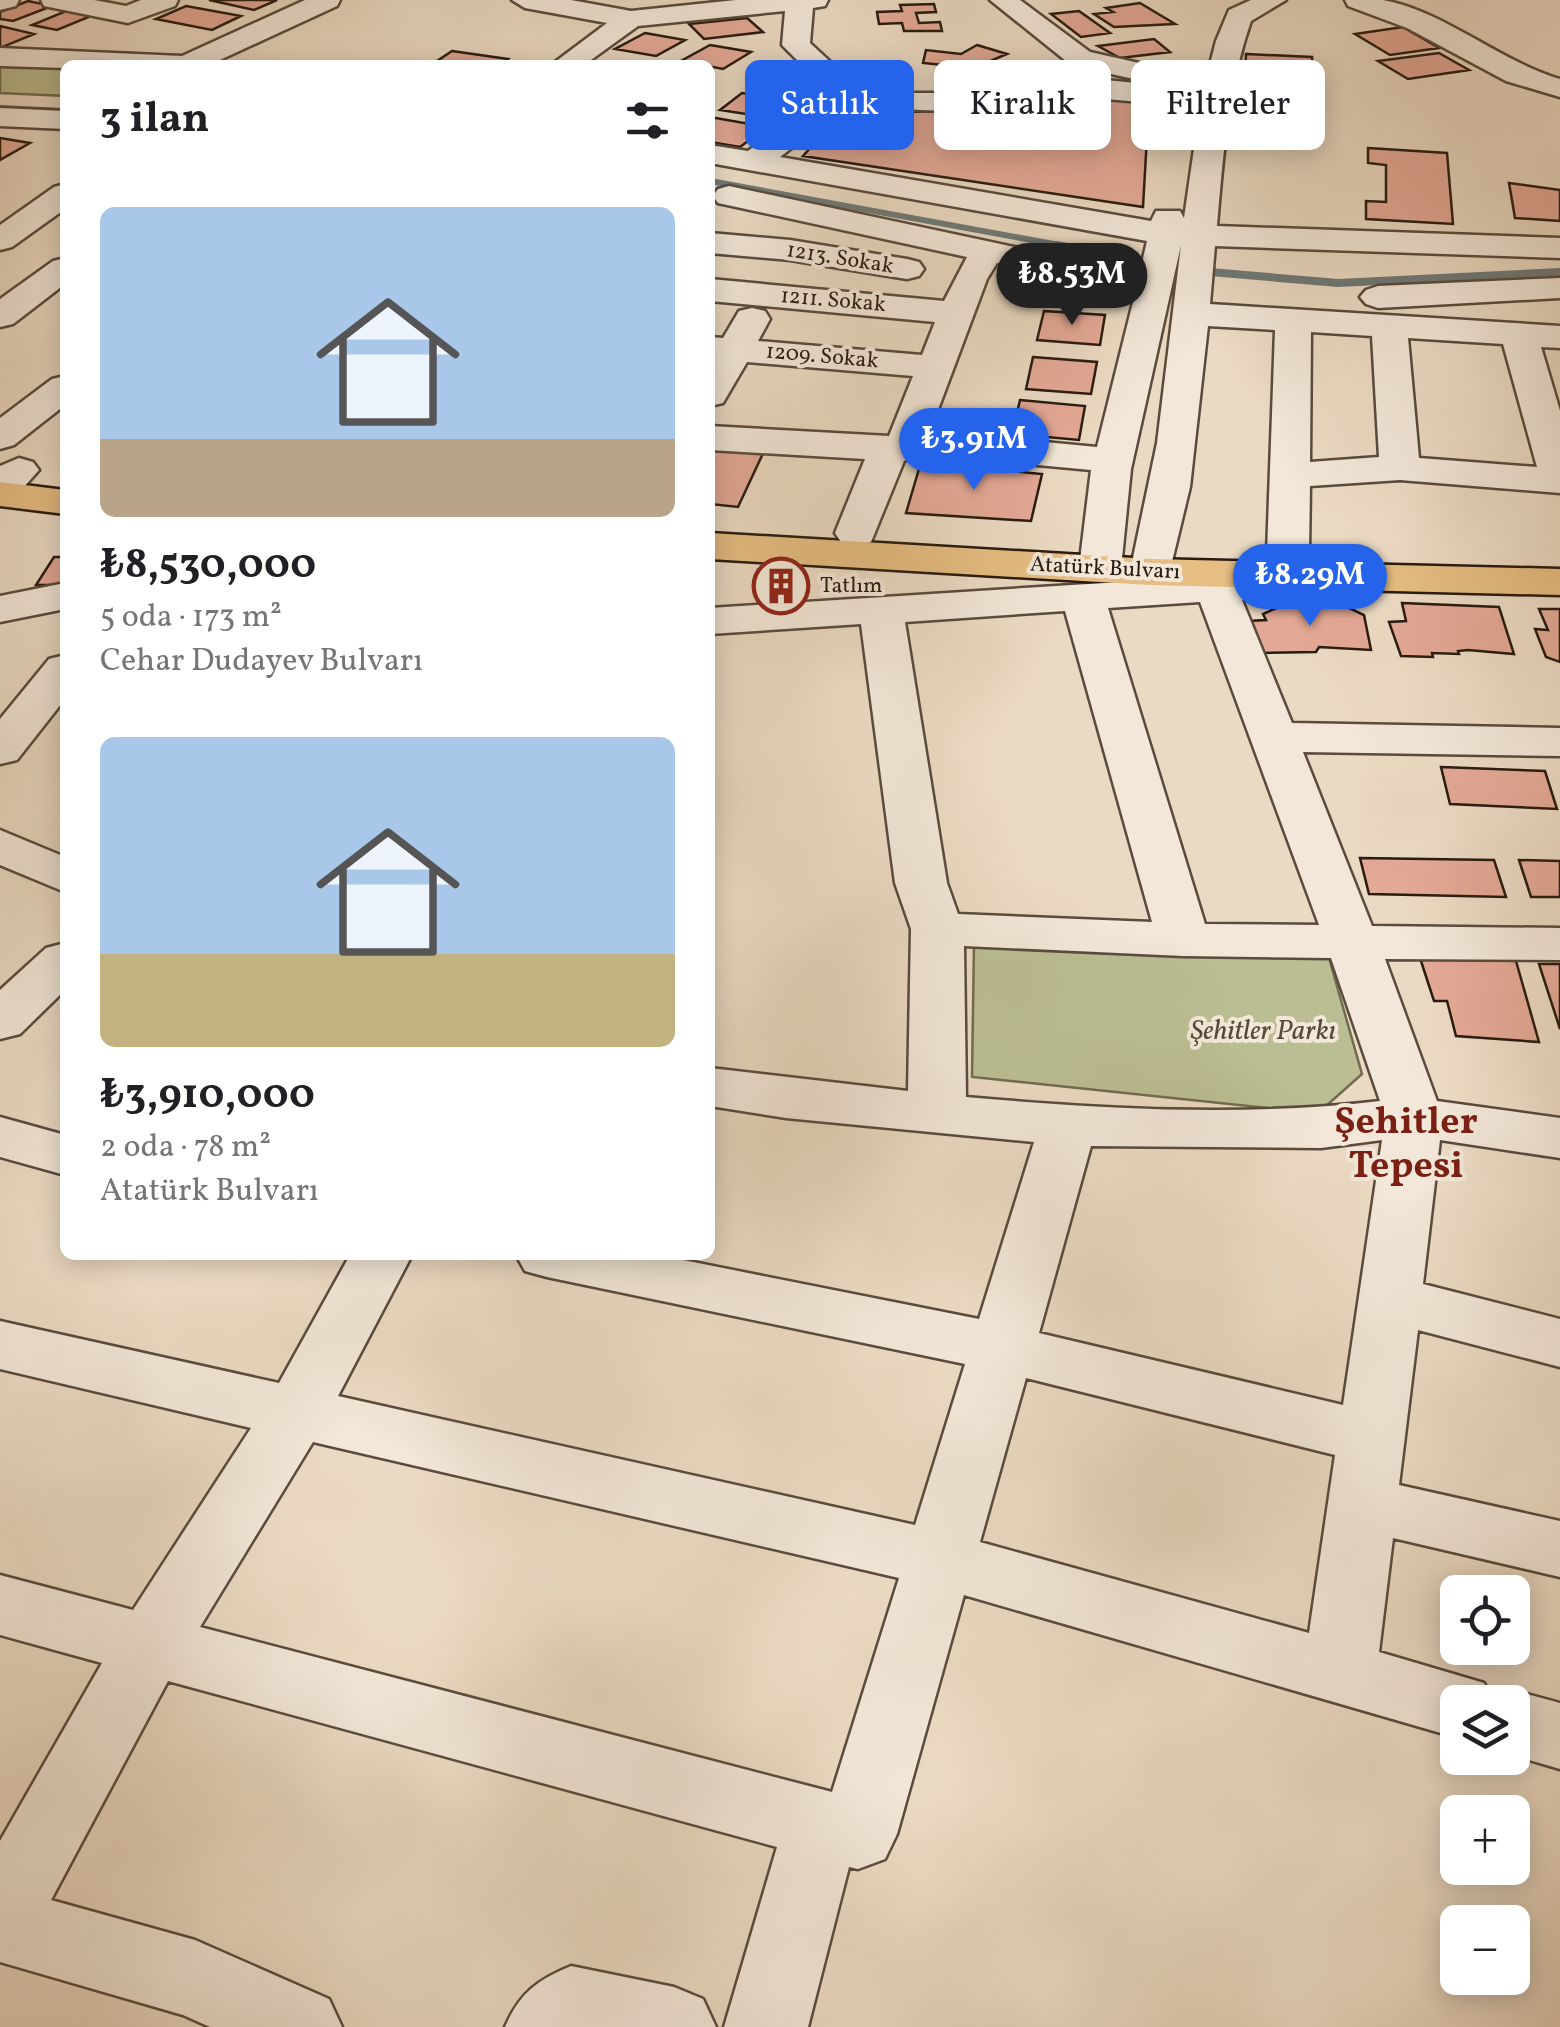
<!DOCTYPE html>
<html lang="tr">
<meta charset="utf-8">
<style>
body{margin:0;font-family:Vollkorn,serif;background:#f6f6f6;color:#202124;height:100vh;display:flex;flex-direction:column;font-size:38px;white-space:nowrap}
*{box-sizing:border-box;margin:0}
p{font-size:32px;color:#757577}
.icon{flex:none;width:55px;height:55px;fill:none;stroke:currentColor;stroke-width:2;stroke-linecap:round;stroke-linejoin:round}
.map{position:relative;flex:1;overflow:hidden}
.panel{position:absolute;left:60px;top:60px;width:655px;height:1200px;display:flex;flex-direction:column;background:#fff;border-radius:15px;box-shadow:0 5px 25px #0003}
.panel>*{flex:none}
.top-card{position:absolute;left:745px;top:60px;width:665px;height:90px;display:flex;gap:20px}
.buttons{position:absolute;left:1440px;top:1575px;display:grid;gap:20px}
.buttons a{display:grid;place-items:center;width:90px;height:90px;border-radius:15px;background:#fff;box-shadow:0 5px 25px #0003;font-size:50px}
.price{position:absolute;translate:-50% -85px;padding:0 22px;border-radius:35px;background:#2563eb;color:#fff;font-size:32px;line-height:65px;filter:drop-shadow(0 2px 5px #0008)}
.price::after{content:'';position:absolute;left:50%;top:60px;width:30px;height:22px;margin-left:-15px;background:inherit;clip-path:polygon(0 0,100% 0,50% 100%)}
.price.selected{background:#222;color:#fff}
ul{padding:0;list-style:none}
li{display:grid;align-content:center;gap:20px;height:530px;padding:0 40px}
li span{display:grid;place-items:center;height:310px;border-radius:15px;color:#555}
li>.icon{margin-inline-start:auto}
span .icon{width:180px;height:180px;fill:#fffc;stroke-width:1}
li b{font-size:42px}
h2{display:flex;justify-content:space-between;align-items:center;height:120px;padding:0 40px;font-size:42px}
.pill{padding:0 35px;border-radius:15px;background:#fff;box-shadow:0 5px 25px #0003;font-size:35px;line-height:90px}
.pill.selected{background:#2563eb;color:#fff}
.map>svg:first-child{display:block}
</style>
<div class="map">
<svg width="1560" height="2027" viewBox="0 0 1560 2027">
<rect width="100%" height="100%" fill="#ebdac3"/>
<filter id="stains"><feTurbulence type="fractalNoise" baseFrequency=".002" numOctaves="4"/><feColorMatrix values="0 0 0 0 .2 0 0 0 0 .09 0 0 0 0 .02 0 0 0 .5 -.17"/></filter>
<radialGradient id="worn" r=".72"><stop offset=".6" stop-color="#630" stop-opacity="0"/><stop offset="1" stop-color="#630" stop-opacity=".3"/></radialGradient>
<path fill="#babe92" stroke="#716c51" stroke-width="2.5" d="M0,66L65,69V96L0,93Z
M974,944L1329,958L1362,1074L1326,1106L1287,1110L972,1077Z"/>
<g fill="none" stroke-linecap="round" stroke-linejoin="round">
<path stroke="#6e7978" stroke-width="6" d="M0,108L65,111
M710,181L1070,247"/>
<path stroke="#6e7978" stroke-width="8" d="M1056,245L1122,257
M1210,272L1338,283L1560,272"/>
<path stroke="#6e7978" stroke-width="10" d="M1246,598L1331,593"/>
</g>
<path fill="#e4a996" stroke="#281b10" stroke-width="2.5" d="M209,0H277L254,10Z
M28,1L52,6L13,21L0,19V12Z
M1140,3L1175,24L1114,27L1094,14L1113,12L1106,8Z
M934,4L936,12L916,13L919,23L940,22L942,31H904L902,23L879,24L877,12L902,11L900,5Z
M186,6L241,16L212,30L156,19Z
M71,9L96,14L57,30L32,25Z
M1079,11L1110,33L1081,37L1051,14Z
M747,18L763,32L704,39L689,24Z
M0,26L34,34L0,48Z
M1403,27L1439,48L1390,55L1355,34Z
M645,33L685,40L656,56L615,49Z
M1154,39L1170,52L1120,58L1098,46Z
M710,45L751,52L723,69L681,61Z
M977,45L1007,54L988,62L1003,72L971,75L953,66L923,63L926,50L961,54Z
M452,51L508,59L500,65H431Z
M1439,53L1469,70L1408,79L1378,61Z
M1246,54L1312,57L1313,76L1245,73Z
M742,93L793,101L772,118L720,110Z
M1089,95L1149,101L1143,207L803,156L853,100L898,112L947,111Z
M710,117L767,127L740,147L710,142Z
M0,138L30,143L0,160Z
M1368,148L1447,153L1453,224L1366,219V201L1386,202V165L1368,163Z
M1509,183L1560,190V221L1515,218Z
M1044,311L1105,315L1100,345L1037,340Z
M1033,357L1097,362L1091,394L1026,389Z
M1020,400L1085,406L1079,440L1012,434Z
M710,442L766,447L738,507L710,504Z
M921,462L1042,474L1031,521L906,513Z
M54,557H65V585H36Z
M801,568L805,602L762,604L758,570Z
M1402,603L1499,607L1514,654L1468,650L1458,651L1459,654L1432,653L1433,657L1401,656L1389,622L1406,621Z
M1283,605H1343L1364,615L1371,650L1319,647L1316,652L1260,653L1248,621L1266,620L1263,614Z
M1539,609H1560V662L1546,657L1535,629L1548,630Z
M1441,767L1545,771L1557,809L1450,804Z
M1360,858L1494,860L1506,897L1369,894Z
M1519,860L1560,861V897H1531Z
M1420,958L1516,961L1539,1042L1456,1036L1447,1001H1434Z
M1539,964H1560V1029Z"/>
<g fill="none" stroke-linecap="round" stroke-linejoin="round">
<g stroke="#594b3d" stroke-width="5">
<path id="minor" d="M0,0H19L16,6L0,10Z
M41,0H94L126,6L141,0H178L175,6L128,23L44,6Z
M305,0H340L337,6L209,65H65V68L0,66V48L182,56Z
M512,0H571L631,11L736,0H828L825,6L813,8L810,43L837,68L870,86L895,93H966L1095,79L1188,88L1202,95L1216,41L1229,10L1251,0H1286L1251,21C1228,87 1223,156 1217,226L1560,238V258L1215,246L1210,304L1560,326V348L1541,347L1560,411V493L1400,480L1310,486L1309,553L1303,562L1288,566L1273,562L1267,553L1275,330L1208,326L1190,487L1168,578L1253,573L1268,577L1275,586L1268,595L1242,600L1292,723L1560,728V756L1303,752L1372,926L1560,928V960L1385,959L1437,1101L1560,1118V1158L1440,1140L1423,1284L1560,1319V1367L1418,1330L1399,1485L1560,1521V1577L1393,1538L1379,1652L1484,1683L1491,1697L1512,1690L1560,1703V1769L1512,1755V1702H1458V1738L964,1595L897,1834L885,1859L858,1869L849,1867L808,2027H724L777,1847L168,1681L51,1900L195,1940L329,1999L342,2027H210L183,2015L0,1962V1841L102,1663L0,1635V1575L133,1610L251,1428L0,1369V1321L279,1383L350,1255H412L338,1396L915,1525L965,1364L547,1277L525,1271L516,1255H658L979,1319L1034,1142L786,1118L710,1106V1068L908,1091L911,929L895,883L861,624L710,634V608L1136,581L1130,572L1157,443L1181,245L1131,469L1121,568L1115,577L1100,581L1085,577L1079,568L1091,470L920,454L904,461L871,542L856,546L841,542L835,533L865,459L710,450V426L889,436L913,376L747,362L723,403L710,406V337L723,338L739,311L752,308L765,311L770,319L758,341L922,355L935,322L710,301V279L944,301L967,257L718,203L713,196L718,189L729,186L1080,261L1138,280L1147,241L710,163V145L748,151L831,88L817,80L782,45L785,11L638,26L584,65H551L607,23L525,8ZM1082,97L1188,106L1201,100L1184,218L1180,211H1156L1151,221L780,157L854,100C931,121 1003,105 1082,97ZM997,263L1071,279L1133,302L1097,447L930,431L987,279ZM1311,332L1372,336L1379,457L1310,462ZM1408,338L1503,344L1537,467L1419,458ZM1200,602L1319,925L1205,924L1108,608ZM1065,611L1152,922L958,914L947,883L905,622ZM964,946L1183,956L1331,958L1380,1101C1244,1117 1102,1109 966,1097ZM1382,1140L1343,1405L1039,1333L1091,1146L1321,1148ZM1026,1378L1335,1455L1309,1633L980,1542ZM313,1442L899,1578L832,1792L200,1627Z
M990,0H1020L1090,52L1148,65L1152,71L1148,77L1138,80L1071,65Z
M1345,0C1357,0 1371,0 1383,0C1444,11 1499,61 1560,79V97L1506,81L1407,28L1348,6Z
M0,108L65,111V129L0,126Z
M65,184V209L12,247L0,250V225L54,187Z
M710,233L790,240L907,259L919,262L924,269L919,276L907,279L790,260L710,253Z
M65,258V284L13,324L0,327V299L53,261Z
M1560,278V298L1378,308L1366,304L1360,297L1366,290L1378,286Z
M65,376V405L14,445L0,449V418L52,379Z
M19,458L33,462L39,470L14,498L0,501V466Z
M65,583V609L0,622V596Z
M65,655V699L17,760L0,764V719L49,659Z
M0,830L65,857V892L0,865Z
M65,943V990L20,1034L0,1039V990L46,948Z
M0,1117L65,1135V1175L0,1157Z
M571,1966L674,1987L703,1999L716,2027H505C520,1993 537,1980 571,1966Z"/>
</g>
<g stroke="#281b10" stroke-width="5">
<path id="major" d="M0,482L65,490V514L0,506Z
M710,533L1151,559L1560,569V595L1151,585L710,559Z"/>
</g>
<use href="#minor" fill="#f2e7d8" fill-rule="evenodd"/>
<use href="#major" fill="#e6bd82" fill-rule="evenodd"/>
</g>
<defs>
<g id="building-ring" transform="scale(2.875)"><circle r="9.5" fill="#f2e7d8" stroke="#8f2418" stroke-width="1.5"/><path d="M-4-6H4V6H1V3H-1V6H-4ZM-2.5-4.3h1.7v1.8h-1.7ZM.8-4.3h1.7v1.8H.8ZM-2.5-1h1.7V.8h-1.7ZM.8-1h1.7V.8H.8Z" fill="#8f2418"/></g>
</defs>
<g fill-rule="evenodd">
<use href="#building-ring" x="781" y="586"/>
</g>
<g text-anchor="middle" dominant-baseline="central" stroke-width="8" stroke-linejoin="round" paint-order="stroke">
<g font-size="22" fill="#281b10" stroke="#f2e7d8">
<text transform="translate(840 259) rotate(9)">1213. Sokak</text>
<text transform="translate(833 301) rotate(5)">1211. Sokak</text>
<text transform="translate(822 357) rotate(5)">1209. Sokak</text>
<text transform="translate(1105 569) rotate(3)">Atatürk Bulvarı</text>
</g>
<g font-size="22" fill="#281b10" stroke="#f2e7d8" text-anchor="start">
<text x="820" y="586">Tatlım</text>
</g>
<g font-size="28" font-style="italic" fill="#544c37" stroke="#f2e7d8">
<text x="1263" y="1031">Şehitler Parkı</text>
</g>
<g font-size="38" font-weight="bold" fill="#7a1f14" stroke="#f2e7d8">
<text x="1406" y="1123">Şehitler<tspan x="1406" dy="44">Tepesi</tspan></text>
</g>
</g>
<rect width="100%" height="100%" filter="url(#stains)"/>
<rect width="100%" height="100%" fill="url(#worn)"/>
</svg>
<div class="buttons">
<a><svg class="icon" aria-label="locate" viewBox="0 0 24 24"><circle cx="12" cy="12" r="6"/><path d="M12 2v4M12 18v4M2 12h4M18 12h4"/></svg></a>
<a><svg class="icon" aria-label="layers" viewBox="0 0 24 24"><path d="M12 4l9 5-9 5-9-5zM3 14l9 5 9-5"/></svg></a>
<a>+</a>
<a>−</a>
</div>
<b class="price selected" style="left:1072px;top:328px">₺8.53M</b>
<b class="price" style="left:974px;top:493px">₺3.91M</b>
<b class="price" style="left:1310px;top:629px">₺8.29M</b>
<div class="top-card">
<a class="pill selected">Satılık</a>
<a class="pill">Kiralık</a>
<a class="pill">Filtreler</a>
</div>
<section class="panel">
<h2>3 ilan<svg class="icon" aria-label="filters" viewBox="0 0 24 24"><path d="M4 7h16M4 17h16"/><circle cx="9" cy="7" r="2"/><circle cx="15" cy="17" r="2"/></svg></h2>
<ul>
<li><span style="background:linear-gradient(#a9c7e8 75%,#b9a48a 0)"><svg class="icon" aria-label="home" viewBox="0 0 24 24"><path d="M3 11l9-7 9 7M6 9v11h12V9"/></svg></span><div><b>₺8,530,000</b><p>5 oda · 173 m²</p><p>Cehar Dudayev Bulvarı</p></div></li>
<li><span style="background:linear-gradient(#a9c7e8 70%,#c2b280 0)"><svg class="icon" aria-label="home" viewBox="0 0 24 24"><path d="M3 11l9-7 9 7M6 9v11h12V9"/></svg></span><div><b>₺3,910,000</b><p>2 oda · 78 m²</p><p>Atatürk Bulvarı</p></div></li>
</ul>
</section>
</div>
